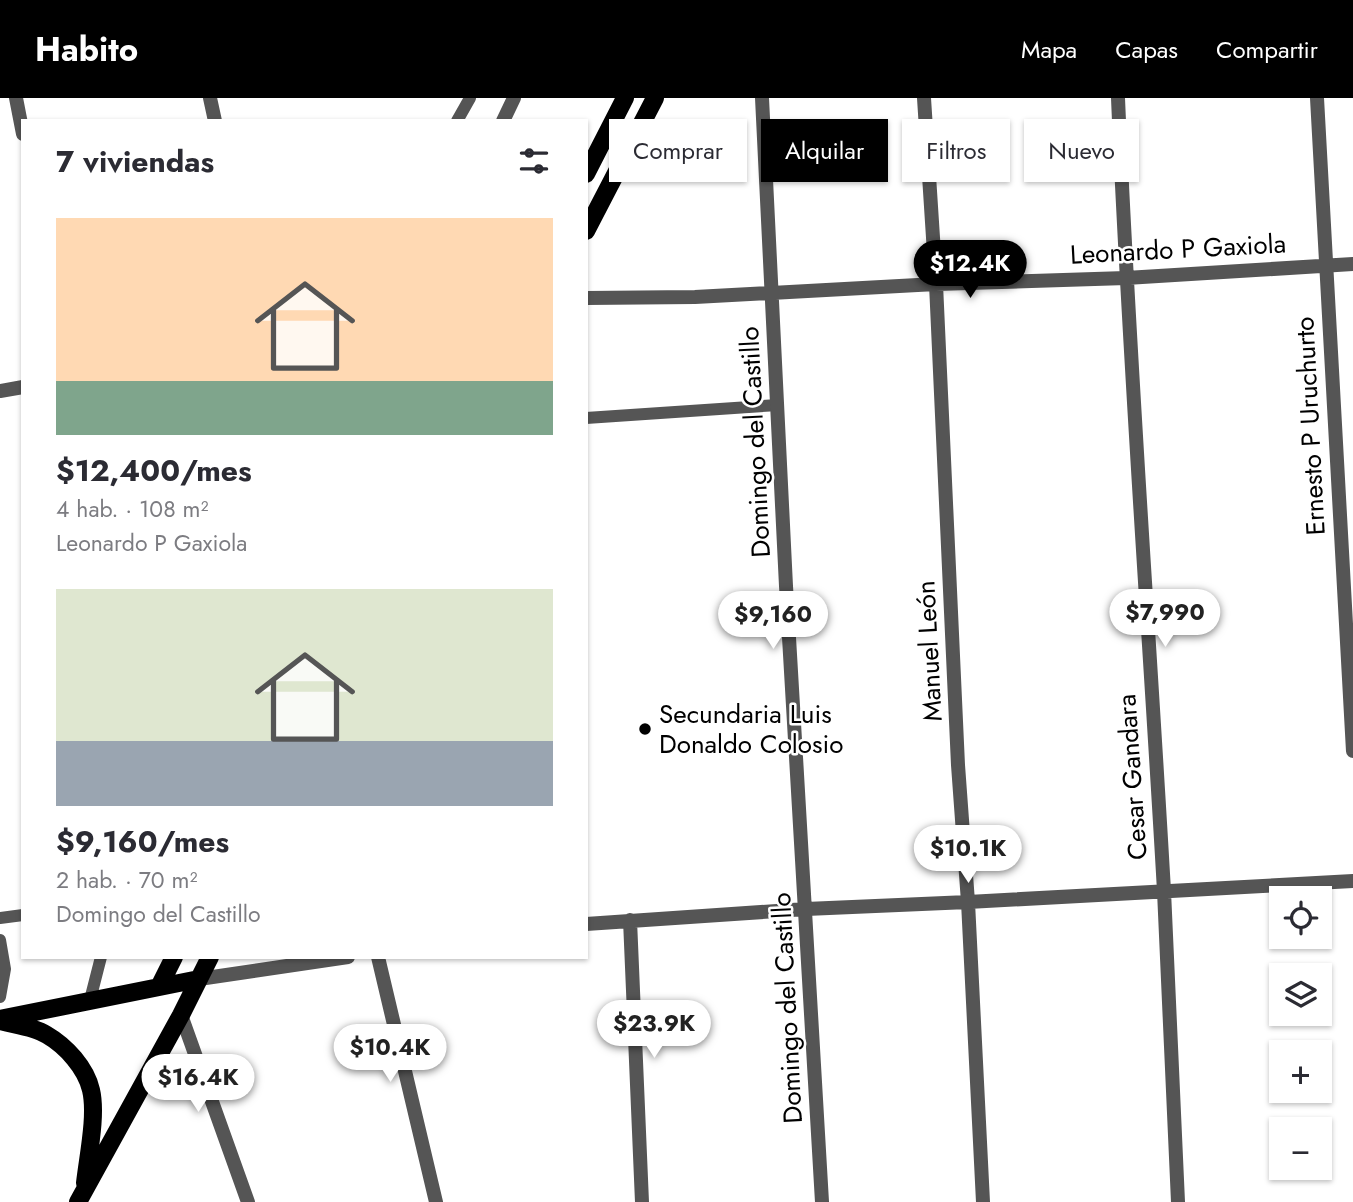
<!DOCTYPE html>
<html lang="es">
<meta charset="utf-8">
<style>
body{margin:0;font-family:Jost,sans-serif;background:#f7f7f7;color:#2b2b33;height:100vh;display:flex;flex-direction:column;font-size:26px;white-space:nowrap}
*{box-sizing:border-box;margin:0}
p{font-size:23px;color:#7c7c81}
.icon{flex:none;width:38px;height:38px;fill:none;stroke:currentColor;stroke-width:2;stroke-linecap:round;stroke-linejoin:round}
.map{position:relative;flex:1;overflow:hidden}
.sheet{position:absolute;left:21px;top:21px;width:567px;height:840px;display:flex;flex-direction:column;background:#fff;border-radius:0px;box-shadow:0 2px 5px #0004}
.sheet>*{flex:none}
.top-card{position:absolute;left:609px;top:21px;width:639px;height:63px;display:flex;gap:14px}
.tools{position:absolute;left:1269px;top:788px;display:grid;gap:14px}
.tools a{display:grid;place-items:center;width:63px;height:63px;border-radius:0px;background:#fff;box-shadow:0 2px 5px #0004;font-size:35px}
.price{position:absolute;translate:-50% -60px;padding:0 16px;border-radius:24px;background:#fff;color:#222;font-size:23px;line-height:46px;filter:drop-shadow(0 2px 4px #0008)}
.price::after{content:'';position:absolute;left:50%;top:42px;width:21px;height:16px;margin-left:-10px;background:inherit;clip-path:polygon(0 0,100% 0,50% 100%)}
.price.current{background:#000;color:#fff}
ul{padding:0;list-style:none}
li{display:grid;align-content:center;gap:14px;height:371px;padding:0 35px}
li span{display:grid;place-items:center;height:217px;border-radius:0px;color:#555}
li>.icon{margin-inline-start:auto}
span .icon{width:126px;height:126px;fill:#fffc;stroke-width:1}
li b{font-size:30px}
h2{display:flex;justify-content:space-between;align-items:center;height:84px;padding:0 35px;font-size:30px}
.pill{padding:0 24px;border-radius:0px;background:#fff;box-shadow:0 2px 5px #0004;font-size:24px;line-height:63px}
.pill.current{background:#000;color:#fff}
header{display:flex;align-items:center;gap:42px;box-sizing:border-box;height:98px;padding:0 35px;background:#000;color:#fff}
header strong{font-size:33px}
nav{display:flex;gap:38px;margin-inline-start:auto;font-size:24px}
.map>svg:first-child{display:block}
</style>
<header>
<strong>Habito</strong>
<nav><a>Mapa</a><a>Capas</a><a>Compartir</a></nav>
</header>
<div class="map">
<svg width="1353" height="1104" viewBox="0 0 1353 1104">
<rect width="100%" height="100%" fill="#fff"/>
<g fill="none" stroke-linecap="round" stroke-linejoin="round">
<path stroke="#555" stroke-width="12" d="M457,23L470,0
M586,320L778,307
M0,820L23,817
M0,842L5,871L0,899
M90,902L101,859"/>
<path stroke="#555" stroke-width="14" d="M16,0L23,36
M210,0L215,23
M762,0L786,488L822,1104
M924,0L936,186L958,667L968,804L983,1104
M1118,0C1129,265 1149,529 1164,793C1169,897 1173,1000 1178,1104
M1317,0L1353,653
M503,23L514,0
M586,200L695,199L936,186L1126,180L1353,166
M0,293L23,289
M630,822L642,1104
M586,826L806,811L968,804L1353,783
M378,859L436,1104
M199,881L348,859
M181,917L248,1104"/>
<path stroke="#000" stroke-width="18" d="M586,76L625,0
M586,133L655,0
M160,887L174,859
M0,921L199,881
M0,923C15,927 35,929 47,937C66,948 86,970 91,992C97,1017 88,1058 85,1085
M78,1104L181,917L210,859"/>
</g>
<circle fill="#000" stroke="#fff" stroke-width="2.5" cx="645" cy="631" r="7"/>
<g text-anchor="middle" dominant-baseline="central" stroke-width="5" stroke-linejoin="round" paint-order="stroke">
<g font-size="26" fill="#000" stroke="#fff">
<text transform="translate(1178 151) rotate(-3)">Leonardo P Gaxiola</text>
<text transform="translate(1310 328) rotate(-93)">Ernesto P Uruchurto</text>
<text transform="translate(755 344) rotate(-93)">Domingo del Castillo</text>
<text transform="translate(929 553) rotate(-93)">Manuel León</text>
<text transform="translate(1132 679) rotate(-94)">Cesar Gandara</text>
<text transform="translate(787 910) rotate(-93)">Domingo del Castillo</text>
</g>
<g font-size="26" fill="#000" stroke="#fff" text-anchor="start">
<text x="659" y="616">Secundaria Luis<tspan x="659" dy="30">Donaldo Colosio</tspan></text>
</g>
</g>
</svg>
<div class="tools">
<a><svg class="icon" aria-label="locate" viewBox="0 0 24 24"><circle cx="12" cy="12" r="6"/><path d="M12 2v4M12 18v4M2 12h4M18 12h4"/></svg></a>
<a><svg class="icon" aria-label="layers" viewBox="0 0 24 24"><path d="M12 4l9 5-9 5-9-5zM3 14l9 5 9-5"/></svg></a>
<a>+</a>
<a>−</a>
</div>
<b class="price current" style="left:970px;top:202px">$12.4K</b>
<b class="price" style="left:1165px;top:551px">$7,990</b>
<b class="price" style="left:773px;top:553px">$9,160</b>
<b class="price" style="left:968px;top:787px">$10.1K</b>
<b class="price" style="left:654px;top:962px">$23.9K</b>
<b class="price" style="left:390px;top:986px">$10.4K</b>
<b class="price" style="left:198px;top:1016px">$16.4K</b>
<div class="top-card">
<a class="pill">Comprar</a>
<a class="pill current">Alquilar</a>
<a class="pill">Filtros</a>
<a class="pill">Nuevo</a>
</div>
<section class="sheet">
<h2>7 viviendas<svg class="icon" aria-label="filters" viewBox="0 0 24 24"><path d="M4 7h16M4 17h16"/><circle cx="9" cy="7" r="2"/><circle cx="15" cy="17" r="2"/></svg></h2>
<ul>
<li><span style="background:linear-gradient(#ffd9b3 75%,#7fa58c 0)"><svg class="icon" aria-label="home" viewBox="0 0 24 24"><path d="M3 11l9-7 9 7M6 9v11h12V9"/></svg></span><div><b>$12,400/mes</b><p>4 hab. · 108 m²</p><p>Leonardo P Gaxiola</p></div></li>
<li><span style="background:linear-gradient(#dfe7d0 70%,#9aa5b1 0)"><svg class="icon" aria-label="home" viewBox="0 0 24 24"><path d="M3 11l9-7 9 7M6 9v11h12V9"/></svg></span><div><b>$9,160/mes</b><p>2 hab. · 70 m²</p><p>Domingo del Castillo</p></div></li>
</ul>
</section>
</div>
